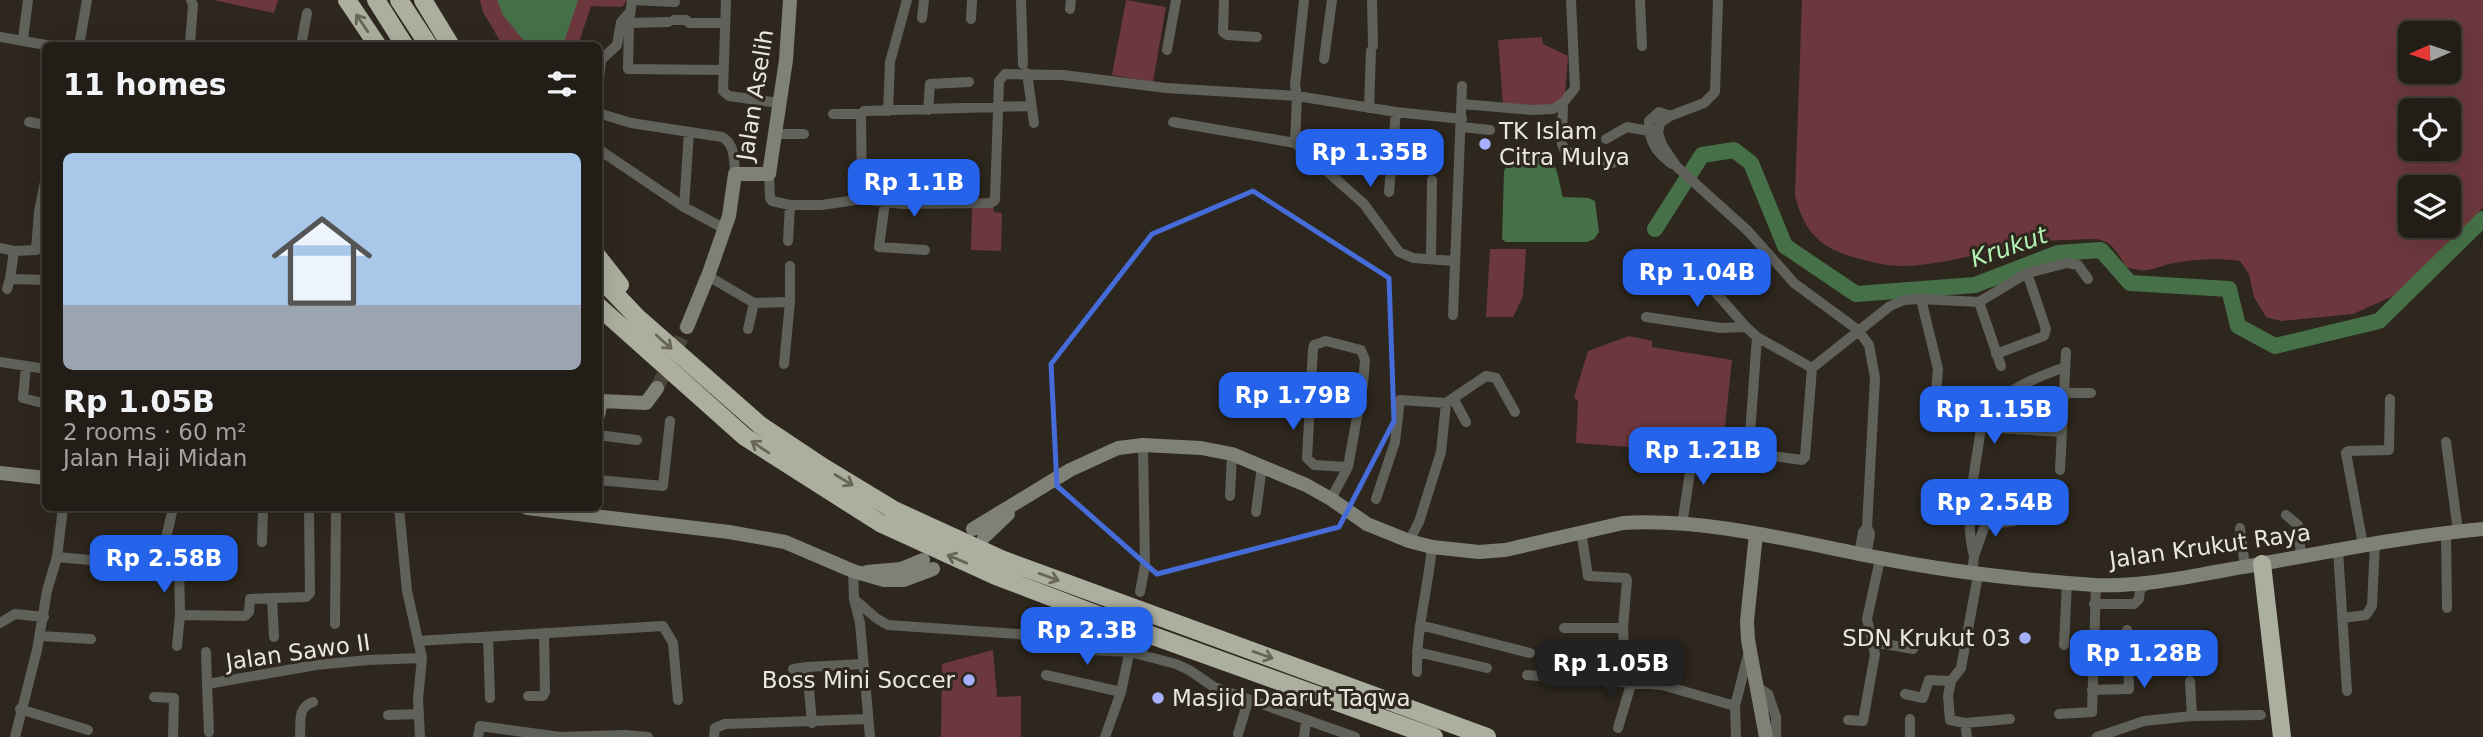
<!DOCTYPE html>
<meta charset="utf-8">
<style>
body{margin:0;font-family:"DejaVu Sans",sans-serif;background:#2a261f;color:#f1f3f6;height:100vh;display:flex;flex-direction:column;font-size:26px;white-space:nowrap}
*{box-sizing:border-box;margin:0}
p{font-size:23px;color:#a2a2a1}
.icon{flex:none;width:38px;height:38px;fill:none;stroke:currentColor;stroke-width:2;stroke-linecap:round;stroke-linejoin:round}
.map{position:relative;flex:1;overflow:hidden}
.details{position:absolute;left:42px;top:42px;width:560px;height:469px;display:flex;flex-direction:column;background:#221d16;border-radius:10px;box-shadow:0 7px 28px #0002,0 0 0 2px #3f3b35}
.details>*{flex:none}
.needle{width:46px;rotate:267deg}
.fabs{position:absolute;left:2398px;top:21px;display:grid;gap:14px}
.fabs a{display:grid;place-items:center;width:63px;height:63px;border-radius:10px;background:#221d16;box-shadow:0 7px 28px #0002,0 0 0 2px #3f3b35;font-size:35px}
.price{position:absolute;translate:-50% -60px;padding:0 16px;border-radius:14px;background:#2563eb;color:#fff;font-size:23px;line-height:46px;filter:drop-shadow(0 2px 4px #0008)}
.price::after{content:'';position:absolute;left:50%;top:42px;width:21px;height:16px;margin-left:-10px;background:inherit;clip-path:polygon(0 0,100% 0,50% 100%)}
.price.active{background:#222;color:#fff}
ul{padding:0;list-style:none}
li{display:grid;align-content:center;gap:14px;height:371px;padding:0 21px}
li span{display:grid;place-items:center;height:217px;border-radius:10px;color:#555}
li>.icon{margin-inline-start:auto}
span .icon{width:126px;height:126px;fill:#fffc;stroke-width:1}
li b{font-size:30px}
h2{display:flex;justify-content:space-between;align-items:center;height:84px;padding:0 21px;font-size:30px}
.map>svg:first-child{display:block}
</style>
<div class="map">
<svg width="2483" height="737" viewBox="0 0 2483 737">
<rect width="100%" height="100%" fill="#2e271d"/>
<path fill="#6c383d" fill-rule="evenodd" d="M213,0H278L274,13Z
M480,0H627L622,7L591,6L578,45L503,46L483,12Z
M1126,0L1166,7L1153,82L1112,75Z
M1802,0H2483V207L2452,246L2393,296L2353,314L2281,321L2266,317L2254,297L2249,274L2240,261C2219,258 2195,259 2174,263C2151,268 2150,274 2126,267C2120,257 2114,244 2101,240C2092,238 2078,240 2069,240C2013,240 1961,264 1905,266C1887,267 1870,261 1853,257C1818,247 1803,229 1795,195ZM2410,33H2448V72H2410ZM2410,110H2448V149H2410ZM2410,187H2448V226H2410Z
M1542,37L1543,44L1568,56L1564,109L1503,105L1498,40Z
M972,206H993L994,212L1002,213L1001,251L971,250Z
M1490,249H1526L1523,296L1513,317H1486Z
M1629,336L1652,341V347L1732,360L1722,454L1576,443L1578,401L1574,397L1588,351Z
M993,650L997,697L1021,696V737H941L942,664Z"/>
<path fill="#457048" d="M497,0H578L563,45L528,46L503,15Z
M1539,152C1558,157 1558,180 1563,197L1589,198L1595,201L1599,232L1594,239L1587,242H1506L1502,239L1504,171C1512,155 1522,155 1539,152Z"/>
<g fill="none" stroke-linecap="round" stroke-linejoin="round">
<path stroke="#457048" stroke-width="16" d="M1655,229L1702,155L1734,150L1751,163L1785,246L1856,294L1975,285L2058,253L2101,250L2130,283L2229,289L2238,326L2275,346L2379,321L2483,219"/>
<path stroke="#4a443a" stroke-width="14" stroke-dasharray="14 7" stroke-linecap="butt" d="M657,388L687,327"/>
<path stroke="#60615a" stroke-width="10" d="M191,0L193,5L190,44L192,46
M632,0L629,23L628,69L723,70
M632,0L675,2
M726,0L723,91L729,96L779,103
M1021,0L1023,64
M1224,0L1223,32L1227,35L1257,37
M1372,0L1373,46
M1640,0L1642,46
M1718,0L1715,92L1704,103L1670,116L1660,123L1658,133L1662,145L1677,167L1748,231L1794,283L1858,330L1869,345L1875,378L1867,527L1870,534L1866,556
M1070,9L1071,0
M922,18L924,0
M971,19L972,0
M674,20H686L689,23H725
M629,23L668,22
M0,37L52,46
M23,39L28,0
M79,46L87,0
M301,46L307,13
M1167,50L1176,0
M1324,59L1332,0
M1027,73L1034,123
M599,80L601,60L617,45L621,22L629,13
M1563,103L1562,144L1565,151L1613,163
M1462,104L1532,110L1553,109L1563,103L1575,88L1571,0
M1369,108L1371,51
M928,110L930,84L969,82
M888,111L890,62L907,0
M598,113L631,123L722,137C735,144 734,160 735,174
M833,114H862
M1670,116L1659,112L1649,121C1649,141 1655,152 1672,164
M29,122L46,125
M1173,122L1295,143L1297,96L1295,85L1304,0
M1462,127L1490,130
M775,134H804
M1606,139L1627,127L1649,131
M1295,143L1364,204L1399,252L1413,258L1455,261
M601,151L684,207L725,229
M769,174L770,198L772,201L790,205H822L862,199L902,204L991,203L995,200L999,81L1005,74L1063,75L1166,88L1297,96L1396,112L1462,119
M1389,192L1396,112
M862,199L861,115L864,111L1030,106
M885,202L879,247L925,250
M684,207L689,132
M788,241L790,205
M0,248L14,251L36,250L39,212L46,177
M14,251L10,279L46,280
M1431,259L1432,180
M1670,264L1696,270L1746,327L1757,337L1812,368L1890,306L1904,300L1921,299L1979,302L2027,273L2067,263L2078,265L2088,279
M707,278L708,276L754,303L748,329
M7,289L10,279
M1921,299L1938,369L1934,416
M1979,302L2001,366
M754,303L790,302V266
M1453,315L1462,86
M1646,317L1721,328L1746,327
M1757,337L1749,448L1758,454L1802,460L1805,457L1812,368
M1996,354L2044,336L2046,329L2027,273
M0,362L46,369
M784,364L790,302
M26,366L23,398L46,404
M2064,393H2091
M1453,398L1466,422
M1981,427L2062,432
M598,435L637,440
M2446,442L2458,531
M2060,470L2066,352
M598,480L663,486L670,421
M1230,496L1232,454
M1331,499L1348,467L1363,384L1365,360L1361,350L1326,341L1314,345L1313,349L1307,458L1314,465L1348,467
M1376,499L1395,442L1400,400L1446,403L1486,376L1496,378L1515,412
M173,508L166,538L169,548L179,564L180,615L177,646
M399,508L407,591L422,658L418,699L420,737
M1256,512L1262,466
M2286,515L2298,525L2301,556
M1682,525L1692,459
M2240,528L2245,567
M1581,531L1588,576L1626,578L1627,580L1623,628L1626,682
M2446,533L2447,608
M1409,541L1419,522L1441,452L1446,403
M262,542L263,508
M2363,545L2346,453L2348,451L2389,450L2390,399
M2338,550L2347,691
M1859,554L1863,532L1867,527
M1974,556C1963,516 1976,468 1981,427C1996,392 2032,379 2065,367
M57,557L101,561
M179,564L226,566
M853,571L854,599L860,623L870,737
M1972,574L1974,556L1985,525L2015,521
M1978,575L1961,668L1951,681L1948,696L1950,720L1965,723L2010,719
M1140,592L1145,565L1143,445
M272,598L274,637
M854,599L876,618L888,625L1018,634L1089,650L1130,652L1176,664L1189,670L1214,687L1355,737
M2094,604H2134L2139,599L2140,590L2147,584
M180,615L245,616L249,612L250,599L306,597L310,593L309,508
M2342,618L2366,615L2372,606L2375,543
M0,623L15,614L44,617
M335,624L336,508
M1420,625L1530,653
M1564,628H1623
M40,636L91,639
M488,637L490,698
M418,641L663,626L673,643L678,700
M1874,642L1913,649
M2064,645L2067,582
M206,652L207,684
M1417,652L1487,668
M793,669L807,667
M1417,672C1416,629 1428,589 1432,547
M1046,675L1121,692
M1527,675L1662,685L1735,706
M1757,687L1768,694L1776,717V737
M2092,690L2129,689L2127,630
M1905,694L1923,698L1929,680L1951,681
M528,696H543L545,692L544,633
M154,697L174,698L173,737
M20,709L88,730
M2059,714L2092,712L2096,585
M388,715L419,714
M2192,716L2261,715
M1910,719V737
M1848,720L1863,721L1875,654L1867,619L1880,559
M812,723L807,667L863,664
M1965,723L1967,737
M1618,728L1632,681
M209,732L207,684L316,665L368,660L422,658
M1238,734L1248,701
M15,737L37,650L47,591L57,557L63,508
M300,737C301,723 297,707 313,702
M478,737L480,726L560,737L624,735L648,737
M714,737L715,728L725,724L868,719
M1105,737L1121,692L1132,640
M1304,737L1306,721
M1736,737L1735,706L1748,655
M2097,737L2144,721L2192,716L2190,681"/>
<path stroke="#7f8076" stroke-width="14" d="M708,276L729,216L735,174H769L786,60L790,0
M687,327L707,278
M598,415L601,401L646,403L657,388
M0,473L46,478
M527,508L729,532L785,542L853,571L884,580H904L933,569
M973,529L1070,470L1118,448L1143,445L1201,448L1232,454L1306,485L1331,499L1367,524L1409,541L1432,547L1479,552L1505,550L1623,523C1708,518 1796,542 1880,558C1951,572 2023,580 2095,585C2138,587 2180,578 2221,571C2309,556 2395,537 2483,529
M1756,534L1747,621L1748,640L1766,737
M984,537L1008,514
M867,572L901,569L923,560"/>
<path stroke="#acae9f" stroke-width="18" d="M347,0L378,46
M376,0L405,46
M399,0L429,46
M423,0L451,46
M598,257L620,285
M598,276L637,317L760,425L823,467L894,510L1001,559L1487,737
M598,306L745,437L880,523L996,576L1145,633L1434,737
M2262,564L2282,737"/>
</g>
<defs><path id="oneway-shaft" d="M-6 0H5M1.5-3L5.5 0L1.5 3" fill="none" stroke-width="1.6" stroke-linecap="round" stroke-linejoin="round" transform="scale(1.75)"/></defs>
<g stroke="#676458">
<use href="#oneway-shaft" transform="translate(362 23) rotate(-124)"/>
<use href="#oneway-shaft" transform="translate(664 342) rotate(42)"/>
<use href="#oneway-shaft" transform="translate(760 447) rotate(-146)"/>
<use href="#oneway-shaft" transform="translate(844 480) rotate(31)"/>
<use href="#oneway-shaft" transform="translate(957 559) rotate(-157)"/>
<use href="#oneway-shaft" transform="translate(1049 577) rotate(20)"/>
<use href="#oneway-shaft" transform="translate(1263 655) rotate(20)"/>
</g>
<path fill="none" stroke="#466cd9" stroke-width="5" stroke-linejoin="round" d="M1253,191L1389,278L1394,421L1339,527L1157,574L1057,486L1051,364L1152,234Z"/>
<g fill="#a5b1fc" stroke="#2e271d" stroke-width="2.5">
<circle cx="1485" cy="144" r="7"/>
<circle cx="2025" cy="638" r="7"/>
<circle cx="969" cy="680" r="7"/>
<circle cx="1158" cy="698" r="7"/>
</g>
<g text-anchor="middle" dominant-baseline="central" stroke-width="6" stroke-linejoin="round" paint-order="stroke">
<g font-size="23" fill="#ebe6df" stroke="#2e271d">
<text transform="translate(755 95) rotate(-81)">Jalan Aselih</text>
<text transform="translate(2210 546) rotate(-8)">Jalan Krukut Raya</text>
<text transform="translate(298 652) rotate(-8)">Jalan Sawo II</text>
</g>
<g font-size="23" fill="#ebe6df" stroke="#2e271d" text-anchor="start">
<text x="1499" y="131">TK Islam<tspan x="1499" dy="26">Citra Mulya</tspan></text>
<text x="2011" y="638" text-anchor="end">SDN Krukut 03</text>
<text x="955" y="680" text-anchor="end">Boss Mini Soccer</text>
<text x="1172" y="698">Masjid Daarut Taqwa</text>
</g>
<g font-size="24" font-style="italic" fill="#b0f2b2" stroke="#2e271d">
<text transform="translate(2009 247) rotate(-19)">Krukut</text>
</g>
</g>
</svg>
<div class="fabs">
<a><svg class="needle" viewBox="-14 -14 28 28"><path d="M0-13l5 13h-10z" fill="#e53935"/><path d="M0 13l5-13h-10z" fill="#a2a2a1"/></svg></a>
<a><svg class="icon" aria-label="locate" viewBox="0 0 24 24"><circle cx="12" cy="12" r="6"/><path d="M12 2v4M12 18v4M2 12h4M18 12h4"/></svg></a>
<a><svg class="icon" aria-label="layers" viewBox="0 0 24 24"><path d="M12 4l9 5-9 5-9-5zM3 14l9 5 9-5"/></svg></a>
</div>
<b class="price" style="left:1370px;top:189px">Rp 1.35B</b>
<b class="price" style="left:914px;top:219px">Rp 1.1B</b>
<b class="price" style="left:1697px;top:309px">Rp 1.04B</b>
<b class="price" style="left:1293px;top:432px">Rp 1.79B</b>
<b class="price" style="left:1994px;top:446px">Rp 1.15B</b>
<b class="price" style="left:1703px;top:487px">Rp 1.21B</b>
<b class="price" style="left:1995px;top:539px">Rp 2.54B</b>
<b class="price" style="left:164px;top:595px">Rp 2.58B</b>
<b class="price" style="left:1087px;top:667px">Rp 2.3B</b>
<b class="price" style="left:2144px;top:690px">Rp 1.28B</b>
<b class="price active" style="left:1611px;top:700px">Rp 1.05B</b>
<section class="details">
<h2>11 homes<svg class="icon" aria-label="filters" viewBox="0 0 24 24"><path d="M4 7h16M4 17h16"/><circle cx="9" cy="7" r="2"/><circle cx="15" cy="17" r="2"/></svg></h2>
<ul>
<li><span style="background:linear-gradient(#a9c7e8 70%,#9aa5b1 0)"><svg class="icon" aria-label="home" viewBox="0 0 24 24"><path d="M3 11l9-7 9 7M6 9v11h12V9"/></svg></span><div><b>Rp 1.05B</b><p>2 rooms · 60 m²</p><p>Jalan Haji Midan</p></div></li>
</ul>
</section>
</div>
